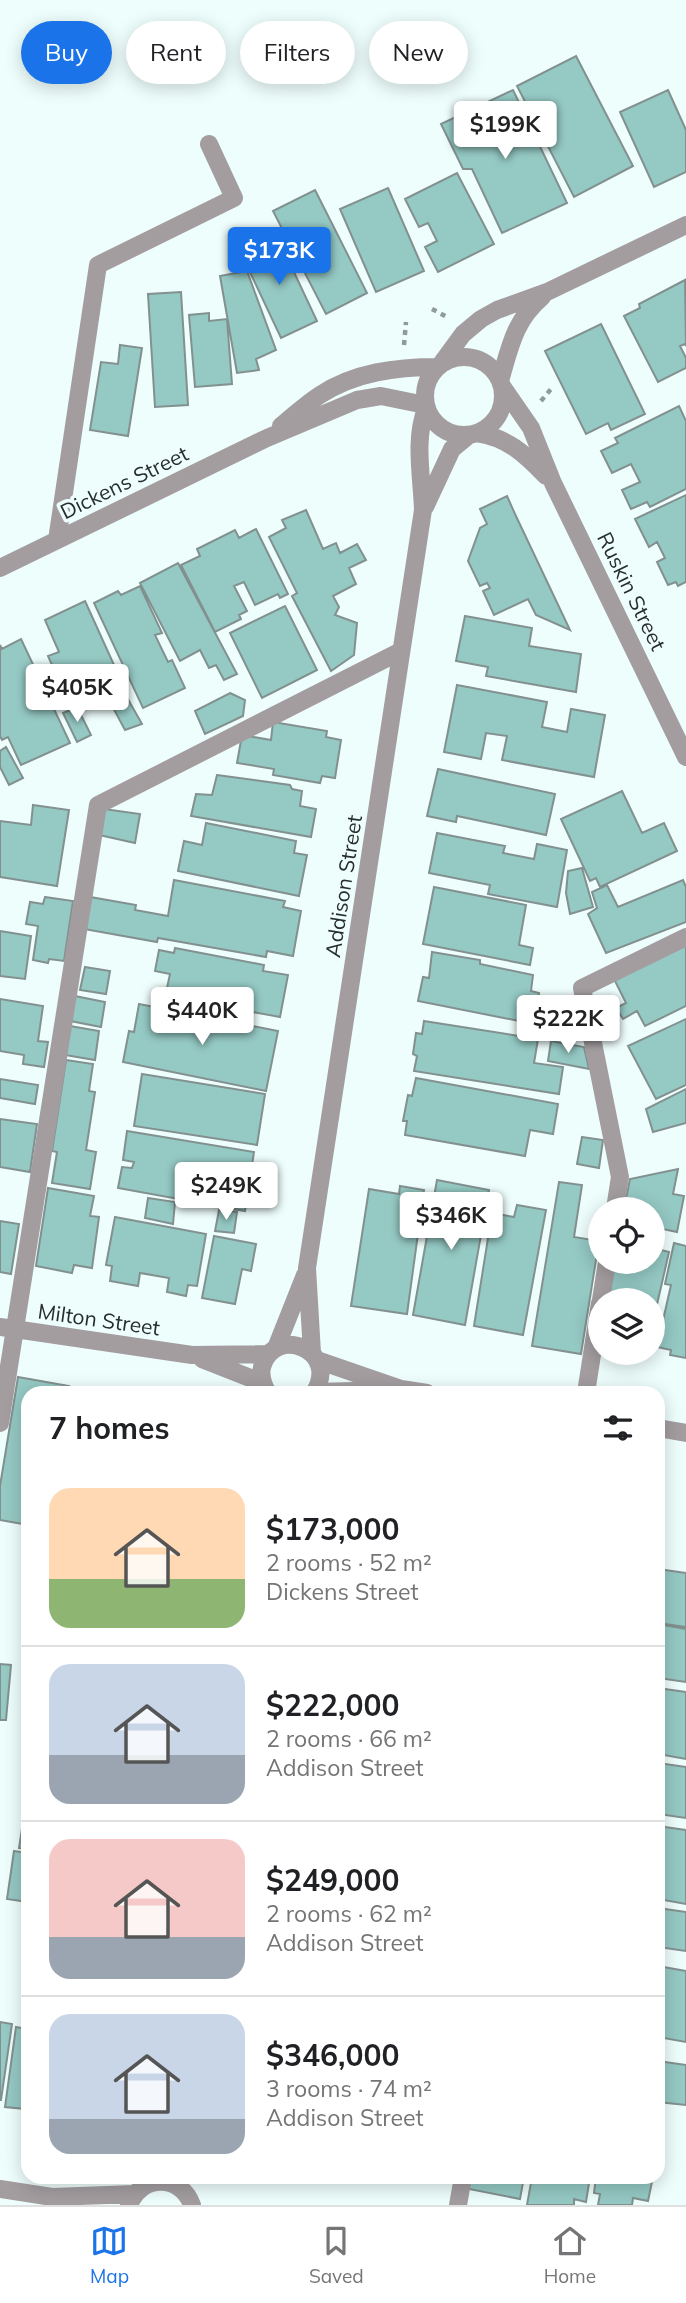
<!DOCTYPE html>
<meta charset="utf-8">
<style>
body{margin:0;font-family:Mulish,sans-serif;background:#f6f6f6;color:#202124;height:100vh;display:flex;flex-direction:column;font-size:26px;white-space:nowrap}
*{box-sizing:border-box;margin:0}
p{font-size:23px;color:#757577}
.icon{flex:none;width:38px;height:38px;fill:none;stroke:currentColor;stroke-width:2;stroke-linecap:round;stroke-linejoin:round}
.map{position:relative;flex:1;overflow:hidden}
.side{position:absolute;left:21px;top:1386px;width:644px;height:798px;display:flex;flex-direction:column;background:#fff;border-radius:21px;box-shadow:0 4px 18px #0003}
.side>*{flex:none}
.banner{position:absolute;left:21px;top:21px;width:644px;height:63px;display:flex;gap:14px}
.tools{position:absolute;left:588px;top:1197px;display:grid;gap:14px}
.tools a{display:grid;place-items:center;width:77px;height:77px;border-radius:50%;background:#fff;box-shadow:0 4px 18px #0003;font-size:35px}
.price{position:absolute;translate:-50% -60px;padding:0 16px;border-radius:7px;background:#fff;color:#222;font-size:23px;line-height:46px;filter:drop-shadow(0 2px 4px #0008)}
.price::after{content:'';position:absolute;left:50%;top:42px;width:21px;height:16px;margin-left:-10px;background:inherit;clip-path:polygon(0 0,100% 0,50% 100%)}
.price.active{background:#1a73e8;color:#fff}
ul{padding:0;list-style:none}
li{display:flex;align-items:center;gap:21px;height:175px;padding:0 28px}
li+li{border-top:2px solid #e0e0e0}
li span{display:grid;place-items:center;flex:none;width:196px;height:140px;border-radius:21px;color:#555}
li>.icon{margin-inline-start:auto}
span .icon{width:84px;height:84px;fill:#fffc;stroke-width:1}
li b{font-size:30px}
h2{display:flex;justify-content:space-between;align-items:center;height:84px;padding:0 28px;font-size:30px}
.tag{padding:0 24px;border-radius:32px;background:#fff;box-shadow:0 4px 18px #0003;font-size:24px;line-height:63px}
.tag.active{background:#1a73e8;color:#fff}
.tab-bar{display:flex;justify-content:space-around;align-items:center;height:98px;border-top:2px solid #e0e0e0;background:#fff;font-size:19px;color:#757577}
.tab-bar a{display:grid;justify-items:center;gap:4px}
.tab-bar .active{color:#1a73e8}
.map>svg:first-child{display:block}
</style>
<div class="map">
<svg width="686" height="2205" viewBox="0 0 686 2205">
<rect width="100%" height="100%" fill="#eefefc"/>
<path fill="#95c9c4" stroke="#82918f" stroke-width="2" d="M576,56L633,166L574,197L517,86Z
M513,90L567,203L502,233L472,169H463L441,124Z
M668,90L686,130V172L654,187L620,112Z
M457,173L494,244L438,272L425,247L437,241L428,223L419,227L405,199Z
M388,188L424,271L376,292L340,209Z
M315,190L367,293L326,314L273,211Z
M277,236L317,321L281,338L241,253Z
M247,271L276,350L256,359L259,370L237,373L220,276Z
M685,280L686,346L685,344L680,346L686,358V368L658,382L624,316L640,308L639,304Z
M181,292L188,405L155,407L148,294Z
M209,313V321L227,319L232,384L195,387L189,315Z
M601,324L645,414L611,430L608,423L586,434L545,351Z
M120,345L142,348L128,436L90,430L101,362L118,364Z
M679,406L686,421V489L650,507L647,502L631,509L622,490L640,482L631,464L612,473L601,451L618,443L615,438Z
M686,495V582L678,586L676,582L668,585L657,562L665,558L657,542L649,547L635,519Z
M507,496L515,514L570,630L536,615L528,599L494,615L483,591L490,588L487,583L480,586L468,561L480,528L487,524L480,509Z
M306,510L323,549L336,543L340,553L357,544L366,560L349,568L356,584L333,596L339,607L335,615L357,623L354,655L331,671L292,596L297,593L269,537L286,528L282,520Z
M256,529L288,594L280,598L278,594L255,605L244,582L234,586L247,611L239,615L241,619L215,632L181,565L200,556L197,549L235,530L239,538Z
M178,563L237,674L224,680L216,665L209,668L200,650L180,661L140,583Z
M140,586L162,633L155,635L168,662L172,660L185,688L143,708L94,603L118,591L121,595Z
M85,601L124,687L80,707L67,679L60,683L48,656L59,652L45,620Z
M285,606L317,670L262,698L230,633Z
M465,616L532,628L529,646L581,654L576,692L486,676L488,667L456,661Z
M21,639L70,743L21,765L8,737L2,740L0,736V645L2,649Z
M457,685L547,702L542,727L567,732L571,709L605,715L594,777L502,760L507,736L486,733L481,759L444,752Z
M230,693L245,700L243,716L205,734L195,711Z
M125,694L142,724L125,730L110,702Z
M77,707L91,735L77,742L63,713Z
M273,722L327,731L326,737L341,740L335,778L322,776L320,783L273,775L274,769L237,763L242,735L271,740Z
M6,747L23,778L9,785L0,767V751Z
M438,769L555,794L546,835L457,816L456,822L427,816Z
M217,775L290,785L292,789L302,791L300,806L316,809L311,837L191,816L196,794L212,795Z
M622,791L642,833L664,823L677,851L600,887L596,878L590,881L561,819Z
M33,805L69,810L57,886L0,877V821L31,825Z
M104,809L140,814L135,843L99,835Z
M206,823L296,841L294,853L307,855L299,896L178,871L184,841L202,845Z
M437,833L505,846L503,853L534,859L537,844L567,850L557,907L488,894L490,885L429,873Z
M582,868L593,907L570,914L566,893L568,871Z
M174,880L285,901L283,907L301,911L293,956L267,951L266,957L158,938L157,942L84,929L90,897L136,905L135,910L168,916Z
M683,880L686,887V922L606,953L588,914L597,908L592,892L607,885L618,907Z
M434,887L526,905L519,945L533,948L530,965L423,944Z
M45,897L73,901L64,961L49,959L48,963L33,960L38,926L26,924L30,902L43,904Z
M0,931L31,936L25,979L0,976Z
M686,943V1006L645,1026L637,1011L623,1019L616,1008L626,1003L614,979Z
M175,948L264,965L263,971L288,975L280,1017L247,1011L248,1017L164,1002L170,974L155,971L159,950L174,953Z
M432,952L480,960V964L533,975L531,991L539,993L534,1024L418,1001L423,977L429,978Z
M85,967L110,971L106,994L80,990Z
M75,996L105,1002L101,1027L70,1021Z
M597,998L610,1021L596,1027L591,1002Z
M0,999L43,1006L38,1041L48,1042L44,1067L23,1064L24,1055L0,1051Z
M139,1004L278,1031L266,1091L123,1062L129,1031L134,1032Z
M686,1019V1085L656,1099L628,1046Z
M424,1021L538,1039L534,1063L563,1067L559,1094L414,1071L417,1056L413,1054L416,1033L422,1034Z
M70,1026L99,1031L95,1060L65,1055Z
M551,1041L584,1047L589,1069L548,1061Z
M66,1060L93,1064L89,1091L95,1092L86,1150L96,1152L90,1189L52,1183L57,1152L52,1151Z
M142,1074L265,1094L257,1145L134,1126Z
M416,1078L558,1104L553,1134L530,1130L525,1156L405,1135L407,1121H403L408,1095L412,1096Z
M0,1079L38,1085L35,1104L0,1098Z
M686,1089V1123L653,1132L646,1109Z
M0,1119L37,1124L30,1172L0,1167Z
M127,1131L254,1152L245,1211L118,1188L122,1167L132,1168L134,1162L123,1160Z
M582,1137L603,1140L599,1168L577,1164Z
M678,1169L673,1194L684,1196L677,1232L653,1227V1209H624L630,1179Z
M437,1180L489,1190L465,1325L413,1315Z
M559,1182L582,1185L574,1237L599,1241L581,1354L532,1346Z
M400,1186L424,1190L407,1314L351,1306L369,1189L399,1194Z
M48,1188L94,1196L90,1216L99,1217L92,1268L74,1265L72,1273L36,1266Z
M148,1198L175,1202L173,1224L145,1218Z
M517,1205L546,1210L523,1335L474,1326L492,1213L514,1217Z
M219,1210L237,1212L234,1233L215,1231Z
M115,1217L206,1234L197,1286L188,1285L186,1296L167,1292L169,1278L140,1273L138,1286L110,1281L112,1266L106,1265Z
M0,1221L19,1224L11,1274L0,1272Z
M214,1236L256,1244L251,1271L242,1269L235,1304L202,1298Z
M674,1243L686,1246V1358L670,1355L671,1350L657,1347L671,1285L665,1284Z
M653,1248L669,1252L653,1322V1300H605L614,1262H653Z
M18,1377L69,1386L67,1393H28V1525L0,1520V1486Z
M658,1569L686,1573V1627L658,1623Z
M658,1624L686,1629V1682L658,1678Z
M0,1664L11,1665L6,1720H0Z
M658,1688L686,1692V1759L658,1754Z
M658,1763L686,1767V1818L658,1814Z
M27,1796H28V1849L19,1848Z
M658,1826L686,1830V1904L658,1899Z
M14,1851L28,1853V1902L7,1899Z
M658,1908L686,1912V1951L658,1947Z
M658,1966L686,1971V2042L658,2037Z
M0,2022L12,2024L1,2100H0Z
M16,2027L28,2029V2121L23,2120L25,2109L5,2107Z
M658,2061L686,2065V2105L658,2102Z
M466,2177H524L520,2199L464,2188Z
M532,2177H590L586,2202L574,2199V2205H527Z
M596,2177H653L648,2201L633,2198L632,2205H598L600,2194L594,2193Z"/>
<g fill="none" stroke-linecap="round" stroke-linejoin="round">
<path stroke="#8f9a99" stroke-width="4.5" stroke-dasharray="5 5" stroke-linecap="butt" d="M432,309L447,317
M404,345L406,322
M541,401L551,389"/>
<path stroke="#a39da0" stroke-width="18" d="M425 396a39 39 0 1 1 78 0a39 39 0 1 1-78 0Z
M441,364L463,334L481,319L497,310L547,292L686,225
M500,381C510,347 514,321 542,297
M502,386L531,428L553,483L686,757
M281,426C293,416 306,404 320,395C355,372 397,367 437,367
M476,433C507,437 525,454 546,476
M425,507L452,449L469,435
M57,540L98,265L234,198L209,144
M0,568L267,438L357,400L381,396L425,405
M615,1209L620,1177L582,988L686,937
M601,1300L607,1262
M0,1327L192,1355L269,1354
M276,1348L305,1275
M312,1353L307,1268L423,510C422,478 414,439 426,409
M202,1359L263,1383
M317,1360L401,1389L427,1393
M315,1392L391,1390
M268,1393C263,1385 260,1377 262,1367C274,1324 341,1350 314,1393
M586,1393L600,1303
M0,1423L98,805L401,651
M658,1428L686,1433
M0,2189L52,2197L135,2194
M129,2205C141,2174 181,2174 192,2205
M458,2205L463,2177"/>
</g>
<g text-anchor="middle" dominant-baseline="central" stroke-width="7" stroke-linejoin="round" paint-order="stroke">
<g font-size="21" fill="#272d2c" stroke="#eefefc">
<text transform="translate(124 482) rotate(-26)">Dickens Street</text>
<text transform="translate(632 591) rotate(64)">Ruskin Street</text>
<text transform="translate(343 886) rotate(-81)">Addison Street</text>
<text transform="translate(99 1319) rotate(8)">Milton Street</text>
</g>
</g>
</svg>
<div class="tools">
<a><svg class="icon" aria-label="locate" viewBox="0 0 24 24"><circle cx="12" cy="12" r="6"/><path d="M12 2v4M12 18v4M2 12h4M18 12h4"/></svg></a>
<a><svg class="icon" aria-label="layers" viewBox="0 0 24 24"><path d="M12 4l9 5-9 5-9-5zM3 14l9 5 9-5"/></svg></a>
</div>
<b class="price" style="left:505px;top:161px">$199K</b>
<b class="price active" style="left:279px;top:287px">$173K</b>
<b class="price" style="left:77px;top:724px">$405K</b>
<b class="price" style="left:202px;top:1047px">$440K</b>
<b class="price" style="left:568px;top:1055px">$222K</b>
<b class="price" style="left:226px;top:1222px">$249K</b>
<b class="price" style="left:451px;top:1252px">$346K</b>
<div class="banner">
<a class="tag active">Buy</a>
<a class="tag">Rent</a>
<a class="tag">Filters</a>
<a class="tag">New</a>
</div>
<section class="side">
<h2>7 homes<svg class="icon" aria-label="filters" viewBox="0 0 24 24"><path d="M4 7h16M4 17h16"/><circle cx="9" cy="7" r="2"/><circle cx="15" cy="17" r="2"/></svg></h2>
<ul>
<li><span style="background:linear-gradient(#ffd9b3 65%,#8fb573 0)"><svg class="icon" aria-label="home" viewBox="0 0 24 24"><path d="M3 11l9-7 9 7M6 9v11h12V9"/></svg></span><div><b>$173,000</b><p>2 rooms · 52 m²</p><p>Dickens Street</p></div></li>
<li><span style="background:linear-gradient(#c9d6e8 65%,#9aa5b1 0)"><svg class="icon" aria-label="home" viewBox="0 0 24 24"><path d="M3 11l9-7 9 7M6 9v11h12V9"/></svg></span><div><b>$222,000</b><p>2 rooms · 66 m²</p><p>Addison Street</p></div></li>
<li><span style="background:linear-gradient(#f6c9c9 70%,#9aa5b1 0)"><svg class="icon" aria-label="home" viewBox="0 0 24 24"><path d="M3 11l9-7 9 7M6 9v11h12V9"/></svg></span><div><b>$249,000</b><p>2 rooms · 62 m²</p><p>Addison Street</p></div></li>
<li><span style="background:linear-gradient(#c9d6e8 75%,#9aa5b1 0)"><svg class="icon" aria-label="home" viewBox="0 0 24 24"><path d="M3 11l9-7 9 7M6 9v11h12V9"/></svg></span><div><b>$346,000</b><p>3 rooms · 74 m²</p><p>Addison Street</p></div></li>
</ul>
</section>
</div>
<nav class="tab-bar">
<a class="active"><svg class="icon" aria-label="map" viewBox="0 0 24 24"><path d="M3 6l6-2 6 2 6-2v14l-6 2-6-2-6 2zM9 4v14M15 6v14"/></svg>Map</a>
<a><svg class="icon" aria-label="saved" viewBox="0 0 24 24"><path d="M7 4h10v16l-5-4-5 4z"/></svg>Saved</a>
<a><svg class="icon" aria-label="home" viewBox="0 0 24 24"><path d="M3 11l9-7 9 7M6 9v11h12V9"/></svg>Home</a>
</nav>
